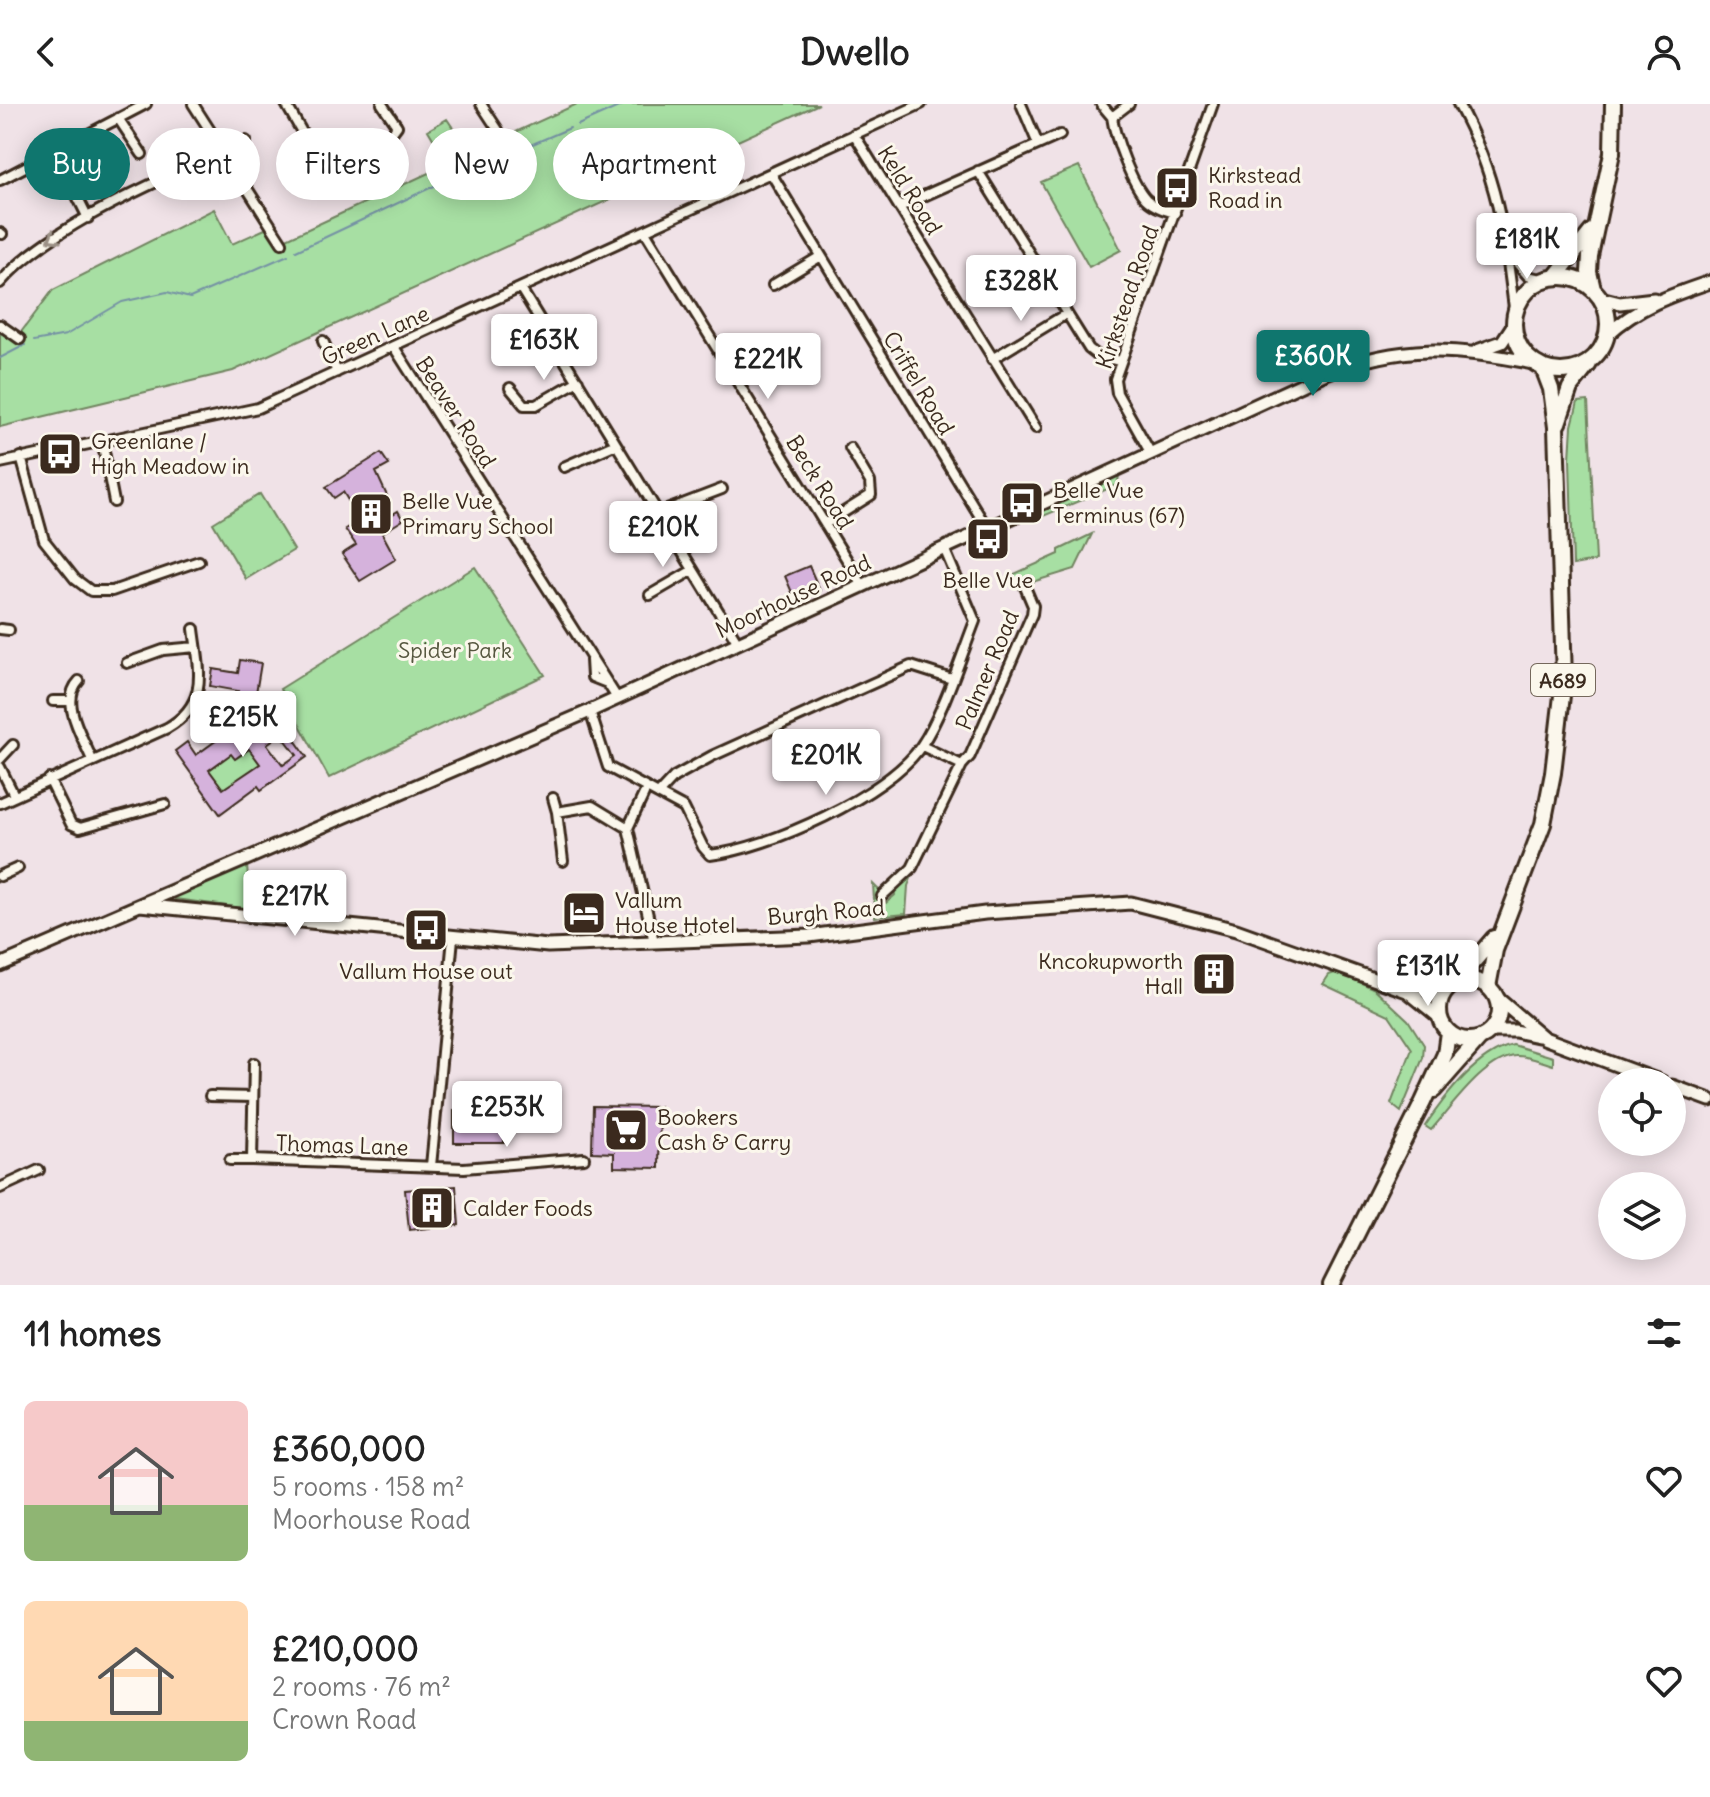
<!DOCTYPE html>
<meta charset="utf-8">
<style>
body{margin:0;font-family:Delius,sans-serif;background:#f6f6f6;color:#222;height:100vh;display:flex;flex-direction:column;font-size:30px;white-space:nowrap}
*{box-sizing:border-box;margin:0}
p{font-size:26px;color:#767676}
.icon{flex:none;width:44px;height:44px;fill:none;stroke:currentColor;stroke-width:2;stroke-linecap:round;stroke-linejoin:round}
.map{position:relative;height:1181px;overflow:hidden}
.drawer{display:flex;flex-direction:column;background:#fff;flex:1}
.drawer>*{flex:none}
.guide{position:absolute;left:24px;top:24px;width:800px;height:72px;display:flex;gap:16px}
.buttons{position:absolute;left:1598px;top:964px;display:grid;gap:16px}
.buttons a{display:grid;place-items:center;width:88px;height:88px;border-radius:50%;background:#fff;box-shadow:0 4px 20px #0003;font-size:40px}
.price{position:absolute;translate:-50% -68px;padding:0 18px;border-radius:8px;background:#fff;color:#222;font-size:26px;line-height:52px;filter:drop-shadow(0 2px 4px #0008)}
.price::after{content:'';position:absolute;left:50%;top:48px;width:24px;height:18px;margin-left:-12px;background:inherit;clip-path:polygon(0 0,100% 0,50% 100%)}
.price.current{background:#0f766e;color:#fff}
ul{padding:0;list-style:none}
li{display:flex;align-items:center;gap:24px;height:200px;padding:0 24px}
li span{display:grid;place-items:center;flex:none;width:224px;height:160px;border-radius:12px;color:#555}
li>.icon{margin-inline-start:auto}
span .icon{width:96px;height:96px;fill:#fffc;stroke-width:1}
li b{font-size:34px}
h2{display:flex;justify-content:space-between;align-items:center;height:96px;padding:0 24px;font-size:34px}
.chip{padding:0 28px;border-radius:36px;background:#fff;box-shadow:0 4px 20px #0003;font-size:28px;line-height:72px}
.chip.current{background:#0f766e;color:#fff}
header{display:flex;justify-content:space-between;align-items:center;height:104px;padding:0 24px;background:#fff;font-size:36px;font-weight:700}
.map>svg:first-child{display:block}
</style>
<header><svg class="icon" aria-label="back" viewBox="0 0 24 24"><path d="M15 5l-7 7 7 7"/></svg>Dwello<svg class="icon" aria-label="person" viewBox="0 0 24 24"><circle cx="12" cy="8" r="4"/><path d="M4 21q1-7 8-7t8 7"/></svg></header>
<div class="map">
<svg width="1710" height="1181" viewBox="0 0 1710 1181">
<rect width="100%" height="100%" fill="#f0e2e7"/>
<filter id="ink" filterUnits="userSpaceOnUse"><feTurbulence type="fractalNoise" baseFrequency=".0125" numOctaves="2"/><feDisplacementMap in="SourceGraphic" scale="16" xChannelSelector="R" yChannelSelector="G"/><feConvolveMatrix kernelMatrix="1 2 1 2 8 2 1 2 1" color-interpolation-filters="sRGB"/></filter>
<g filter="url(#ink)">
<path fill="#a7dfa3" stroke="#718460" stroke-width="2" d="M577,0H819L233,267L0,323V228L15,236L53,186L214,105L232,140L265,125L280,138L448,60L428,26L447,15L470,49Z
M1079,62L1121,146L1089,163L1041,78Z
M1588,297L1596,457L1573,461L1570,355L1572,322L1578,298Z
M1120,368L1117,381L1041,413L1040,410L1047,400Z
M260,390L294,446L246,475L213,419Z
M1092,430L1075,465L1016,483L1012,471L1059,450V446Z
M475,463L545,571L329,674L280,585Z
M242,634L260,660L223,685L209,666L231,650L235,655L243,650Z
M247,761L250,805L175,795V792Z
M909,770L912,772L908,782L906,810L875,813L873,780L880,787L877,791L886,799L895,791L894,784Z
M1337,868L1375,885L1408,916L1424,941L1423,954L1401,1008L1391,1000L1412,945L1389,911L1323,880L1329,871Z
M1513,941L1553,953V961C1542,958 1527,951 1516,952C1485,954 1451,1004 1431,1026L1425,1022C1445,992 1477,949 1513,941Z"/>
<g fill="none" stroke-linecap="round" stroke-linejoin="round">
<path stroke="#7592a4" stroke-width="2" d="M578,21L625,0
M296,147L432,83L570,24
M34,237L66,231L122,198L167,188L190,194L288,151
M0,254L25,241"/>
</g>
<path fill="#d5b2dc" stroke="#3b2a1e" stroke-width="2" fill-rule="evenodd" d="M381,349L389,361L376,368L388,394L380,400L388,413L398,407L403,416L382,429L396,455L360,477L342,450L356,441L345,425L360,416L343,388L334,394L326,383Z
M809,462L820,487L796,498L785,472Z
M240,556L261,559L255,595L237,592L238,587L210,582L213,565L238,569Z
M243,605L256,624L276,609L307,653L261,686L258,682L220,710L175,647L187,638L196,651L232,625L226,618ZM281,630L297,651L283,661L267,640ZM249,645L260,660L223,685L209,666L231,650L235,655Z
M574,794H592L594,824L575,825Z
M593,1002L660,1003L659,1064L614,1063V1049L592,1048Z
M454,1007H504V1039H454Z
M456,1082L459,1121L409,1126L405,1086Z"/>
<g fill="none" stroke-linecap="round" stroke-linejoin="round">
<g stroke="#3b2a1e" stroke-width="14">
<path id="street" d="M193,0L282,139
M286,0L314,49L326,60C349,54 384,43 397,22L382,0
M481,0L498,26
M1021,0L1038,40
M1101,0L1112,13
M1129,0L1112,13C1115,34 1132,80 1146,95C1154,103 1165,106 1175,109
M1458,0C1498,72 1505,132 1515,212
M118,14L142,50
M854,30L1036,324
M978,67L1089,245L1098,252L1120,257
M772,71L987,424
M0,76L146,0
M65,77L73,84L88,114
M899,103L1060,31
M0,129L2,130
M646,129L863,482
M1509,150L1528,172L1544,176
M0,179C50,120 174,70 246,37
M773,181L821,152
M521,185L738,539
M0,221L20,235
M323,237L337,268
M394,243L617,594
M992,255L1066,210
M510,284L524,301H536L578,277
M102,337L114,398
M1150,348L1117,289L1115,275L1213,0
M21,353L44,436L75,475L91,487H112L199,457
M0,359L258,304L921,0
M564,363L616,340
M659,409L722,385
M825,420L871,391L870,378L850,344
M650,491L693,466
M0,525L9,526
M591,556L592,573L607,579
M127,559L163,546L196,543
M79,577C59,598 83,633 92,656
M53,597H69
M590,607L608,663L684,704L703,743L710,751C767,745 889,691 921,642C942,612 961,553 975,517L944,444
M922,642L962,661L970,652L1032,510L1033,502L1025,483
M0,655L13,641
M0,663L14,691
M49,675L71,720L80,724L165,700
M658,690L674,673L712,652L911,562L952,575
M553,694L557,708
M0,699L167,624C210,599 199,566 194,525
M628,724L644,690
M563,757L557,708L592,702L628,724L654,838
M0,772L18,764
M882,792L912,764L962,661
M254,959L252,1056L464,1064L584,1054
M210,992L253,993
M230,1056H252
M431,1062L453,834
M0,1084L39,1066"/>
</g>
<g stroke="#3b2a1e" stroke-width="17">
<path id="secondary" d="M1600,194L1620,199L1654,195
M1607,231C1637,203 1671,191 1710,178
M1477,247L1502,238L1514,220
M140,801L548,842L809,832L985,809L1131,799L1236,826L1407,887L1448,884
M0,861L590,607L1326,269C1402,240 1454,243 1533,259
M1407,887L1439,913
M1496,893L1544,934L1662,978
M1491,927H1515L1538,932
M1672,982L1710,996"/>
</g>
<g stroke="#3b2a1e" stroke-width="20">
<path id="highway" d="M1555,173L1592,127
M1514 220a47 47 0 1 1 94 0a47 47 0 1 1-94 0Z
M1593,185L1589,168L1590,152L1612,49L1613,0
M1558,319L1570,284L1589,260
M1439 906a30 30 0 1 1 60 0a30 30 0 1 1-60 0Z
M1456,878L1494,834
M1488,883L1495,846L1543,720L1553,669L1564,574L1556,323L1551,285L1543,264
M1434,986L1479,935
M1331,1181L1423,998L1445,950L1448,928"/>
</g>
<use href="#street" stroke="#fbf7ec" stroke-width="8"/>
<use href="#secondary" stroke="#fbf7ec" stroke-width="11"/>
<use href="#highway" stroke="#fbf7ec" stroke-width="14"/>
</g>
<defs><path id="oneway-chevron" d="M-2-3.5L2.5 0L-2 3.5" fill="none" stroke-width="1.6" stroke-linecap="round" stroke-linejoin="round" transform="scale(2)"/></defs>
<use stroke="#9b9085" href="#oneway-chevron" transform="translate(53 134) rotate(149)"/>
</g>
<defs>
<g id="bus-square" transform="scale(2.3)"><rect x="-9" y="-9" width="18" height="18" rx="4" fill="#3b2a1e" stroke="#fbf7ec"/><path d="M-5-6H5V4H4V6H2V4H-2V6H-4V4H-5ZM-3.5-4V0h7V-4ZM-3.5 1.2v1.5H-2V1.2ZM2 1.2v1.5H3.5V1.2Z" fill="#fff"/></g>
<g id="building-square" transform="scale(2.3)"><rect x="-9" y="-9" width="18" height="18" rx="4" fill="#3b2a1e" stroke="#fbf7ec"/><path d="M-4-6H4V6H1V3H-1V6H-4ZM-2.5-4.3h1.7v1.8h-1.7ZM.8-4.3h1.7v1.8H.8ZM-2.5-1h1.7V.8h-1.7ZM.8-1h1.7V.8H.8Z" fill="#fff"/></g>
<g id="hotel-square" transform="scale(2.3)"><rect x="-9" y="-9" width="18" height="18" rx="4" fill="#3b2a1e" stroke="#fbf7ec"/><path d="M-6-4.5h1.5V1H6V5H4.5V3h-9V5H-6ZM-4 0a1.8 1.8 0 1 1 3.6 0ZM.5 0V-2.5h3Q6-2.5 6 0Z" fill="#fff"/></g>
<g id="supermarket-square" transform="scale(2.3)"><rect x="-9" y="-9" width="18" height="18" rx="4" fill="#3b2a1e" stroke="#fbf7ec"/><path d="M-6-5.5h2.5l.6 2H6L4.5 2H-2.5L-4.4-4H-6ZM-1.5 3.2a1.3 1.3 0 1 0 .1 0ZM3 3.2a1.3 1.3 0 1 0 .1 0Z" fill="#fff"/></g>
</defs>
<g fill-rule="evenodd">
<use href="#bus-square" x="1177" y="84"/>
<use href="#bus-square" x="60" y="350"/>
<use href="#bus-square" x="1022" y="399"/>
<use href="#building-square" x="371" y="410"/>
<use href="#bus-square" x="988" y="435"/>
<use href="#hotel-square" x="584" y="809"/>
<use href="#bus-square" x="426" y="826"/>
<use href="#building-square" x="1214" y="870"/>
<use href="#supermarket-square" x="626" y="1026"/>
<use href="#building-square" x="432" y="1104"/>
</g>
<g text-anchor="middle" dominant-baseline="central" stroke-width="6" stroke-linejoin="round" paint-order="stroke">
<rect fill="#fbf7ec" stroke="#75685c" stroke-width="2" x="1531" y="560" width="64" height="32" rx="6"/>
<g font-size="20" font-weight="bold" fill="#3b2a1e">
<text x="1563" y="576">A689</text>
</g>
<g font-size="22" fill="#3b2a1e" stroke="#fbf7ec" text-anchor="start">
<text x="1208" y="71">Kirkstead<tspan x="1208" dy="25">Road in</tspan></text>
<text x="91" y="337">Greenlane /<tspan x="91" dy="25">High Meadow in</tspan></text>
<text x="1053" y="386">Belle Vue<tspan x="1053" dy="25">Terminus (67)</tspan></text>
<text x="402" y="397">Belle Vue<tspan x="402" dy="25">Primary School</tspan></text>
<text x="988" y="476" text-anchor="middle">Belle Vue</text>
<text x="615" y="796">Vallum<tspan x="615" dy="25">House Hotel</tspan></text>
<text x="1183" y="857" text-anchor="end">Kncokupworth<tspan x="1183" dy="25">Hall</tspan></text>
<text x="426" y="867" text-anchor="middle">Vallum House out</text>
<text x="657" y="1013">Bookers<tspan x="657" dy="25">Cash &amp; Carry</tspan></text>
<text x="463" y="1104">Calder Foods</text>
</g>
<g font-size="22" fill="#3b2a1e" stroke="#fbf7ec">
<text transform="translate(910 86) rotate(58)">Keld Road</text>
<text transform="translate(1127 193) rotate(-71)">Kirkstead Road</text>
<text transform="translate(375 231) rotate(-24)">Green Lane</text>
<text transform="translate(919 279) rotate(59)">Criffel Road</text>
<text transform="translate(456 308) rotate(57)">Beaver Road</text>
<text transform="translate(820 378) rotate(58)">Beck Road</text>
<text transform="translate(793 492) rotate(-25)">Moorhouse Road</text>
<text transform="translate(987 566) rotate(-67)">Palmer Road</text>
<text transform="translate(826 808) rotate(-5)">Burgh Road</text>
<text transform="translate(342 1041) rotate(2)">Thomas Lane</text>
</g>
<g font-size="22" fill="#56573f" stroke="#fbf7ec">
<text x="455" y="546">Spider Park</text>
</g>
</g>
</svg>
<div class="buttons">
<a><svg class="icon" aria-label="locate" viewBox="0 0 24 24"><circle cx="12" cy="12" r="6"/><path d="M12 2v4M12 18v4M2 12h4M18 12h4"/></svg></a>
<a><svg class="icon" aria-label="layers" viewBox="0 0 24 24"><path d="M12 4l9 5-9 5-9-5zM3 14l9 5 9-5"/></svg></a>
</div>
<b class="price" style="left:1527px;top:177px">£181K</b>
<b class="price" style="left:1021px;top:219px">£328K</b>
<b class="price" style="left:544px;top:278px">£163K</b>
<b class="price current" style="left:1313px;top:294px">£360K</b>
<b class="price" style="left:768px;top:297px">£221K</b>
<b class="price" style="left:663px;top:465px">£210K</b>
<b class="price" style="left:243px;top:655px">£215K</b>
<b class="price" style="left:826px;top:693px">£201K</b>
<b class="price" style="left:295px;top:834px">£217K</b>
<b class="price" style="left:1428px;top:904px">£131K</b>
<b class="price" style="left:507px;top:1045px">£253K</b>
<div class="guide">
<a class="chip current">Buy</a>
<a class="chip">Rent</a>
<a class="chip">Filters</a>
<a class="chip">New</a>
<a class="chip">Apartment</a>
</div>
</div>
<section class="drawer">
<h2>11 homes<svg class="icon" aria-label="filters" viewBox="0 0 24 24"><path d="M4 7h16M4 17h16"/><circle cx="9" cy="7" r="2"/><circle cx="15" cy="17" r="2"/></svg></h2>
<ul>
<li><span style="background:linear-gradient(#f6c9c9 65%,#8fb573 0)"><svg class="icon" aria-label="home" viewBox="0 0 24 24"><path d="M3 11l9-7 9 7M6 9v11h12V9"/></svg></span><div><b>£360,000</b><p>5 rooms · 158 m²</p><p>Moorhouse Road</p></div><svg class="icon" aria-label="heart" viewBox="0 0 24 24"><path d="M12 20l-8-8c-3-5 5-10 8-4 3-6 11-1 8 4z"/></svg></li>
<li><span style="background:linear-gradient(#ffd9b3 75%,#8fb573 0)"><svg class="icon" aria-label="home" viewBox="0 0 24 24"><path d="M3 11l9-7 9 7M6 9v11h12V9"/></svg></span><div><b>£210,000</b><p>2 rooms · 76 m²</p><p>Crown Road</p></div><svg class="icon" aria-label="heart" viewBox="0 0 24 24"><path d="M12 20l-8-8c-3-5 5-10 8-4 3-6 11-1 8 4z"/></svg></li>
</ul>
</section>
